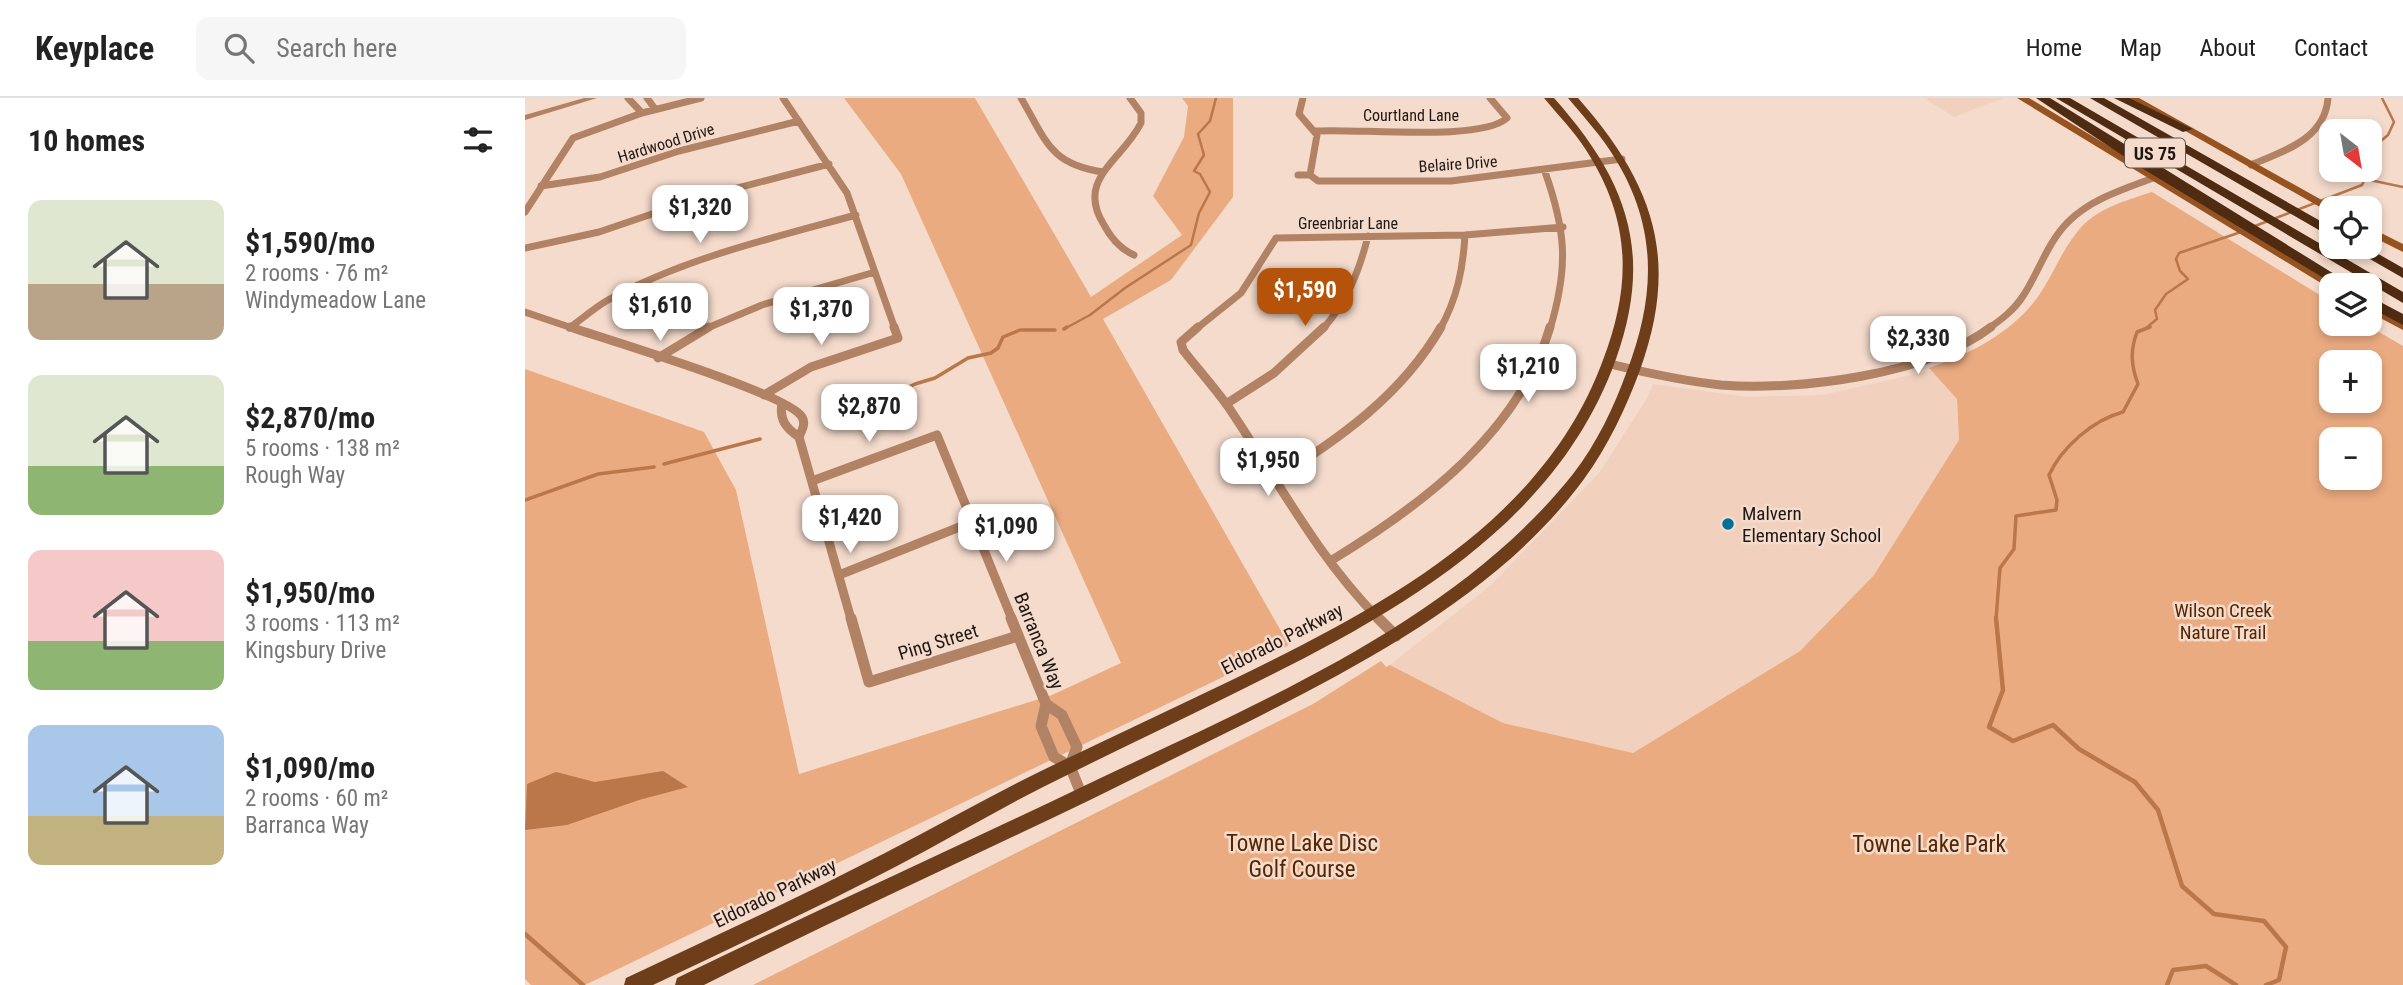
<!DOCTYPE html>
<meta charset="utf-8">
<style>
body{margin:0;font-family:"Roboto Condensed",sans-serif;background:#f6f6f6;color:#222;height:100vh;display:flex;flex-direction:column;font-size:26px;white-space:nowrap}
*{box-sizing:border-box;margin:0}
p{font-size:23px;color:#767676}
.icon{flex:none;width:38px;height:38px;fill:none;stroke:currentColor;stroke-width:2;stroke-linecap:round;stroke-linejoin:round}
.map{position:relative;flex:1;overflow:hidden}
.panel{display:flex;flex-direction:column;background:#fff;width:525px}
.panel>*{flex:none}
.needle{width:46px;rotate:149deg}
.fabs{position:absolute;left:1794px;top:21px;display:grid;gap:14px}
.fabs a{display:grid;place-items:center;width:63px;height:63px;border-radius:14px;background:#fff;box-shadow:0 4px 10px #0003;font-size:35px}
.price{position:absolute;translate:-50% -60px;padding:0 16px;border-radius:14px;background:#fff;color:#222;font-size:23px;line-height:46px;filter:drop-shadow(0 2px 4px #0008)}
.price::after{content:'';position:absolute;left:50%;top:42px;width:21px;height:16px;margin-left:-10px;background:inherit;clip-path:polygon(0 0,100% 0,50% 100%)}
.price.active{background:#b45309;color:#fff}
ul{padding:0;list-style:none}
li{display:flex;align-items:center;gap:21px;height:175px;padding:0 28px}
li span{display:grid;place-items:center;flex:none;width:196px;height:140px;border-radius:14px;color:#555}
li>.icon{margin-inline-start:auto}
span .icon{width:84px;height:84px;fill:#fffc;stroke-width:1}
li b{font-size:30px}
h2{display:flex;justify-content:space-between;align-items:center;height:84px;padding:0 28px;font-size:30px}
header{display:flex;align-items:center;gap:42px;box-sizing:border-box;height:98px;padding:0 35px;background:#fff;border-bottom:2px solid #e0e0e0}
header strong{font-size:33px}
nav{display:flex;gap:38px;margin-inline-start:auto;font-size:24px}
.search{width:490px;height:63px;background:#f6f6f6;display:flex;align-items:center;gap:18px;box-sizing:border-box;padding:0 24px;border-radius:14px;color:#767676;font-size:26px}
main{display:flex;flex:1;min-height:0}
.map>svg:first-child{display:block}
</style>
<header>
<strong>Keyplace</strong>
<div class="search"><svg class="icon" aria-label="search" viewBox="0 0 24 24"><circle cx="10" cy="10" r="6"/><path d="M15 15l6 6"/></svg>Search here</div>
<nav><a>Home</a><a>Map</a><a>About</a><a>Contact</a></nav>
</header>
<main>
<section class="panel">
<h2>10 homes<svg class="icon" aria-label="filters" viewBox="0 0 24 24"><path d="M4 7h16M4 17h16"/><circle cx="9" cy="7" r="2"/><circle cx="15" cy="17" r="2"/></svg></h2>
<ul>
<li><span style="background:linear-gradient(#dfe7d0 60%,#b9a48a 0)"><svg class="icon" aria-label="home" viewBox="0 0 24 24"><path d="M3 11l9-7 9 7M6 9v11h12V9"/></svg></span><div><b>$1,590/mo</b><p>2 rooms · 76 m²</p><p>Windymeadow Lane</p></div></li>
<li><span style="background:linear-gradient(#dfe7d0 65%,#8fb573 0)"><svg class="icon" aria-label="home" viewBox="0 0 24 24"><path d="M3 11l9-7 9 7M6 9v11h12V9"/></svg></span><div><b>$2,870/mo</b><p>5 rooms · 138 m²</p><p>Rough Way</p></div></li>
<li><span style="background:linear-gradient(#f6c9c9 65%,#8fb573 0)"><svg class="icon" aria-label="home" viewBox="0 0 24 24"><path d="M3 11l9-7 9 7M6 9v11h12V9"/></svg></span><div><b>$1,950/mo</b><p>3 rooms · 113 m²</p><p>Kingsbury Drive</p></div></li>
<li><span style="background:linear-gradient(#a9c7e8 65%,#c2b280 0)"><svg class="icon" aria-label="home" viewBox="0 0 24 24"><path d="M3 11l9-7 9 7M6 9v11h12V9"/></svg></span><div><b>$1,090/mo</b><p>2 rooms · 60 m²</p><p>Barranca Way</p></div></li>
</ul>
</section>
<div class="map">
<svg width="1878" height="887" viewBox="0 0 1878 887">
<rect width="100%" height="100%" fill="#f4dbcc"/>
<path fill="#f1d1bd" d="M1399,0H1479L1429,19Z
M1413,271L1431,291L1434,342L1349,477L1275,553L1108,655L978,625L865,567L966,487L1074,375L1121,302L1128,286L1222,299L1297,297Z"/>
<path fill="#ebab81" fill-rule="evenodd" d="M319,0H450L566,199L657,137L628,98L659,39L663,8L657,0H708V99L646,182L578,221L764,547L60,887H6L0,881V271L179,334L211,392L274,676L527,597L596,565L376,76Z
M1627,94L1806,204V226H1840L1878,248V887H228L788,606L856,563L861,569L865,567L978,625L1108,655L1275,553L1349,477L1434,342L1432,301L1404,270C1441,257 1477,240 1504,210C1525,187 1533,157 1553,133C1570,111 1602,102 1627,94ZM1806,264H1844V303H1806ZM1806,341H1844V380H1806Z"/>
<path fill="#b9774a" d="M138,673L163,689L114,702L42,727L0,732L2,686L31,674L70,684Z"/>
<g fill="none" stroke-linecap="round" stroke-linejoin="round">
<path stroke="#b9774a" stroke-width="2.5" d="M1840,81L1878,89
M1730,128L1837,87L1850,59L1851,47L1863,37L1869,24L1857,0
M539,231L565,217L600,190L666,147L674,115L685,94L675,76L669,73L679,57L673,36L685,23L691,0
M1620,231L1632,221L1630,212L1641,196L1663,181L1655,173L1651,161L1654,155L1716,134"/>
<path stroke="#b9774a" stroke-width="3.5" d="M539,231L542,229
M303,314H327L348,307L390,286L410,280L443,260L466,255L473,250L478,239L495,232H530
M139,366L235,341
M0,402L73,376L129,369
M1471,521L1475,470L1489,451L1491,418L1531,412L1532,402L1524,377C1537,349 1568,322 1598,314L1613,286C1606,267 1605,253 1612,234L1625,229"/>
<path stroke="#b9774a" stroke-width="4.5" d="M1471,520L1478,592L1464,629L1488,643L1528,627L1554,651L1610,684L1633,712L1657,788L1689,816L1739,823L1761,849L1754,882L1741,887
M0,836L58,887
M1642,887L1648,872L1681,868L1711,887"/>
<path stroke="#b28264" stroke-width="7" d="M103,0L117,15
M122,0L130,11
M258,0L322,95L370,231
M496,0C521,42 524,66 578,74
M605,0L616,15V25C597,63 550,81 579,127C586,140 595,151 609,157
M778,0L774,16L792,37L785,77
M791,33C831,30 956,44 982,20L965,0
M1726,67C1759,53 1800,41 1803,0
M1019,71C1041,132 1044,168 1025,231
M773,77H785L793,83H926L1097,61
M16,88L75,79L154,53L274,23
M0,114L48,40L117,15L176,0
M0,150L74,134L174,100L304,66
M0,214L50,231
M44,230C57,221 69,210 83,202C160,160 247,140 331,117
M180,231L237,207L350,174
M671,231L716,195L751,140L940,137L1038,129
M798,231C822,203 834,174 843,138
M915,231C932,201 938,171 940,137
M1463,231C1477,221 1489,212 1498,198C1514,174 1522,145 1543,124C1566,101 1599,91 1628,80"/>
<path stroke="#b28264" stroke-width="9" d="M45,229C80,241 264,296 277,319C281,326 277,332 274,339
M673,229L656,244L658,252C672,270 688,288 702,307C751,379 792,459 854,521
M133,260L184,229
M1085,266C1122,275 1158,283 1196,287C1273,293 1403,277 1466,229
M239,297L286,269L373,240L369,229
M257,305C254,322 261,330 274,339L326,521
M701,306L749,275L799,229
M748,382C813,342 877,297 916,229
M287,383L412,337L487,521
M807,462C897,407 994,335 1025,229
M314,477L447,424"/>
<path stroke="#b28264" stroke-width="11" d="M326,520L344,584L493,538
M486,520L521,606L537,617L552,649L545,667
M853,520L871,538
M521,606L516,628L529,659L545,668L557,698"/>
<path fill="#b28264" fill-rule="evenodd" d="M59,0H72L0,22V17Z"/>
<path fill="#97531f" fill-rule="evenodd" d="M1492,0H1504L1814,187L1804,190Z
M1602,0H1614L1811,110H1806V114L1802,113Z
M1844,129L1878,146V154L1844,137Z
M1844,205L1878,223V232L1844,214Z"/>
<path fill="#6e3e1b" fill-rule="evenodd" d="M1019,0H1029C1102,82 1129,154 1091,261C1031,429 868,517 718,591C652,624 586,655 520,688C470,713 422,742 372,768C292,810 210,848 128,887H99L101,880C188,839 275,799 360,755C412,728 463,699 516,673C580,642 645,612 709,581C855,510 1019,424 1078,262C1107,186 1106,122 1061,52C1049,33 1033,17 1019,0Z
M1043,0H1053C1129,86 1155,161 1115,272C1101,310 1083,348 1059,381C976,494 843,563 721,625C669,651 617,676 565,702C436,764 307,823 179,887H150L152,880C288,814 425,752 561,687C728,607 930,525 1048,376C1072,345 1089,309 1102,273C1132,194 1133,124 1084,51C1072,33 1057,17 1043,0Z"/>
<path fill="#4e2b11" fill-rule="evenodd" d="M1511,0H1525L1827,187H1810L1615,69Z
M1531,0H1545L1878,194V205Z
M1565,0H1579L1806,129V139Z
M1589,0H1604L1668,31L1658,34Z
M1824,149H1841L1878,170V180Z
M1844,198L1878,216V227L1844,209Z"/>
</g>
<circle fill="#00709b" stroke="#f4dbcc" stroke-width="2.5" cx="1203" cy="426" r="7"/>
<g text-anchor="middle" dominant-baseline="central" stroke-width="5" stroke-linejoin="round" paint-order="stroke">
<g font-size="16" fill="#201712" stroke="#f4dbcc">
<text x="886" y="17">Courtland Lane</text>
<text transform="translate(141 45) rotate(-17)">Hardwood Drive</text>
<text transform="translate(933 66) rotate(-4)">Belaire Drive</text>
<text x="823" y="125">Greenbriar Lane</text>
</g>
<rect fill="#f4dbcc" stroke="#60524a" stroke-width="2" x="1600" y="40.5" width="60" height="29" rx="5"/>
<g font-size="18" font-weight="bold" fill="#201712">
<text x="1630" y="55">US 75</text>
</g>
<g font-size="19" fill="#201712" stroke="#f4dbcc" text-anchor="start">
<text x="1217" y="415">Malvern<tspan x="1217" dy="22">Elementary School</tspan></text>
</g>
<g font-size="19" fill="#532702" stroke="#f4dbcc">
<text x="1698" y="512">Wilson Creek<tspan x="1698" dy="22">Nature Trail</tspan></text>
</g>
<g font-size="19" fill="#201712" stroke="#f4dbcc">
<text transform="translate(757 541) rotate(-27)">Eldorado Parkway</text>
<text transform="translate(514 543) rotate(68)">Barranca Way</text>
<text transform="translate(413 544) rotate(-17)">Ping Street</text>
<text transform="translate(250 795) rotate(-26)">Eldorado Parkway</text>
</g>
<g font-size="23" fill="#532702" stroke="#f4dbcc">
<text x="777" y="745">Towne Lake Disc<tspan x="777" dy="26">Golf Course</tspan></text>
<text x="1404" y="746">Towne Lake Park</text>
</g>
</g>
</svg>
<div class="fabs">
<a><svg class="needle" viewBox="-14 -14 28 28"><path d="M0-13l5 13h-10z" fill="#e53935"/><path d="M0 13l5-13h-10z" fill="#767676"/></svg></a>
<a><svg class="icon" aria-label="locate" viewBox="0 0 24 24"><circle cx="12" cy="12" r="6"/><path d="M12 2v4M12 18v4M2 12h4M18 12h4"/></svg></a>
<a><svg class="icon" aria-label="layers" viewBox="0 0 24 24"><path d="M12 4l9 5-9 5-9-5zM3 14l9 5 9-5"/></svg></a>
<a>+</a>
<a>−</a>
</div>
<b class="price" style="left:175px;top:147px">$1,320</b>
<b class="price active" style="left:780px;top:230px">$1,590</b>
<b class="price" style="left:135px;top:245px">$1,610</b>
<b class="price" style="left:296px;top:249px">$1,370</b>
<b class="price" style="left:1393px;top:278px">$2,330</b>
<b class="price" style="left:1003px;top:306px">$1,210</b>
<b class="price" style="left:344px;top:346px">$2,870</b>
<b class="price" style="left:743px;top:400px">$1,950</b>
<b class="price" style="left:325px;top:457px">$1,420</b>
<b class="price" style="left:481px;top:466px">$1,090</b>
</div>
</main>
